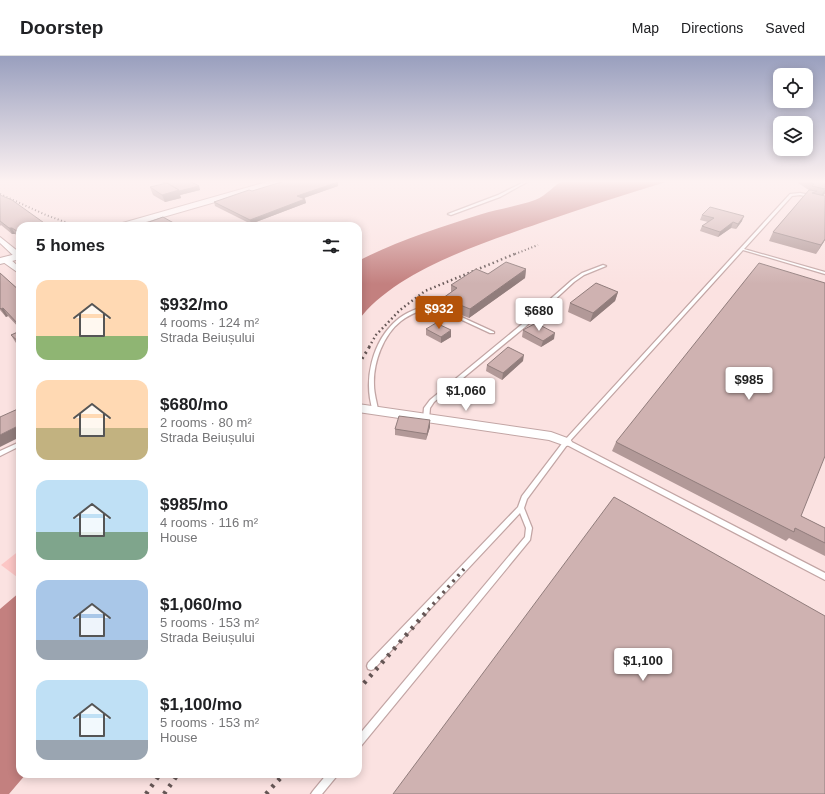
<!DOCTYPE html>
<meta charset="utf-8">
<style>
body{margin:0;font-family:Arial,sans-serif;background:#f6f6f6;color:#202124;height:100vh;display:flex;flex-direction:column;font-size:15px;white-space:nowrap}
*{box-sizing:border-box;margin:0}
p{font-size:13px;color:#757577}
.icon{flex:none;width:22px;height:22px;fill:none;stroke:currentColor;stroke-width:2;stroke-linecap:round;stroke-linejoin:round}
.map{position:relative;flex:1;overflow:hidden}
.panel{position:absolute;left:16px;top:166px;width:346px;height:556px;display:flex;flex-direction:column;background:#fff;border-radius:12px;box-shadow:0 2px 10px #0003}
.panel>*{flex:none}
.buttons{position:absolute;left:773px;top:12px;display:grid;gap:8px}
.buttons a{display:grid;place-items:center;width:40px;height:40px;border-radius:8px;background:#fff;box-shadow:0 2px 10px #0003;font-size:20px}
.price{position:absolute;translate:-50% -34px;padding:0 9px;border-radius:4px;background:#fff;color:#222;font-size:13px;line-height:26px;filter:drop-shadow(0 1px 2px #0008)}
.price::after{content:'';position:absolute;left:50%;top:24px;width:12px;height:9px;margin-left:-6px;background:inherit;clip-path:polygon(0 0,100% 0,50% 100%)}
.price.current{background:#b45309;color:#fff}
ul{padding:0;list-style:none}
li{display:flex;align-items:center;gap:12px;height:100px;padding:0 20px}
li span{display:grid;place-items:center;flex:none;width:112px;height:80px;border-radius:12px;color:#555}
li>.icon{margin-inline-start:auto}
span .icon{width:48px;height:48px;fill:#fffc;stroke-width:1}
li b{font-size:17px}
h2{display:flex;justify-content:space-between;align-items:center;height:48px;padding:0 20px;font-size:17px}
header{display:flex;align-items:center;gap:24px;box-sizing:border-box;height:56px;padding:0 20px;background:#fff;border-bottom:1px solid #e0e0e0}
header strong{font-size:19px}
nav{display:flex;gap:22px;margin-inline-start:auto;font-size:14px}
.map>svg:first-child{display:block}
</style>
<header>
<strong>Doorstep</strong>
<nav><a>Map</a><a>Directions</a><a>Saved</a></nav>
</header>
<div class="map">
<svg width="825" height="738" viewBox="0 0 825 738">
<rect width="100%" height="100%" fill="#fbe2e1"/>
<path fill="#fcc6c5" d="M20,494V519L17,521L1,509Z"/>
<path fill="#c3807f" d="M563,125H669C626,138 583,152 540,167C483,187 394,215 358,265V205C397,185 440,171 482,158C499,153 518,150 535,144C548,139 553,129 563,125Z
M20,536V718H26L9,738H0V553Z"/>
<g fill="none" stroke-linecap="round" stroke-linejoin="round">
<g stroke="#c2a5a4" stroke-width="2.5">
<path id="service" d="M526,125H529L500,141L451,159L448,158L498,139Z
M800,137L825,142V144L800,139L792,140L744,193L825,216V218L743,194L570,385L825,517V524L567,389L527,443L524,452L532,472L530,484L361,690L358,691V680L525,481L526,472L520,457L374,613L371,614L368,613L367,610L368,607L518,451L522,440L564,385L790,138Z
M603,209L606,210L584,219L574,226L525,271L434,346L430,352L429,363L428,364H424L423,363L424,352L430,344L521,269L572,224L582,217Z
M431,248H433L494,276V277H490L432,250C421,254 410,258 401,265C383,279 373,307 374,329C374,338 377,346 378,354L375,356L373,355C363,325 372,285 397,264C406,256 419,252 431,248Z
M20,386V390L0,400V395Z
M327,718H338L336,721L322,738H311L313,735Z"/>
</g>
<g stroke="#c2a5a4" stroke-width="2">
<path id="minor" d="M0,181L20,197V202H16L0,187Z
M3,202H9L20,212V218L3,206Z
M358,348L551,376L570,383L572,386L570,389L566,390L549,384L358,356Z"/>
</g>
<g stroke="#c2a5a4" stroke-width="2">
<path id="secondary" d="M270,125H282L281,127L132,170H117L119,168Z
M20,197V203L0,208V202Z"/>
</g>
<use href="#service" fill="#fff" fill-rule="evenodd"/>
<use href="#minor" fill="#fff" fill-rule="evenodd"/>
<use href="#secondary" fill="#fff" fill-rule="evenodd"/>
<path stroke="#655655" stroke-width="2" stroke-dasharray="1 2.5" stroke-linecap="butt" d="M0,138L46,159L76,170
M515,198L538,189"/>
<path stroke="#655655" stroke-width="2.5" stroke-dasharray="1.5 3" stroke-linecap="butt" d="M369,291L376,279L400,254L425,235L517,197"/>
<path stroke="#655655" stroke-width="3" stroke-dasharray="2 4" stroke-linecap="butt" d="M358,326L360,306L370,290"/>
<path stroke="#655655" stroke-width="3.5" stroke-dasharray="2.5 5" stroke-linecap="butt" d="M428,554L464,513"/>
<path stroke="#655655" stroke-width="4.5" stroke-dasharray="3 6" stroke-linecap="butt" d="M358,634L429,553
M146,738L160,718
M164,738L178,718
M266,738L284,718"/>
</g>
<path fill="#b29998" d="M162,125L199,130L200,134L180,139L181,142L165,146L153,139L150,131L163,128Z
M795,125H825V138L822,140H825V184L816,198L769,185L773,176L809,134Z
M338,130L304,142L305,143L306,147L251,168L215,150L214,146L252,135Z
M0,139L20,170V181L15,178H12L1,169L0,170Z
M702,159L742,165L736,173L731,172L718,181L700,175L702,170L708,166L700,164Z
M526,213L525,222L469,262L442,251L443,242L451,236V229L488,218Z
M0,217L20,235V273L8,260L6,261L0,254Z
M618,236L615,245L590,266L568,256L570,247Z
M426,273L451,281L441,287L426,279Z
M523,274L554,283L541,291L522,281Z
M20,275V291L16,287L11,279Z
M523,305L502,324L486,315L487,309Z
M430,364V371L426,384L395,379V373Z
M616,386L801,460L825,472V500L789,482L786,485L612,395Z"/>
<path fill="#917d7c" d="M338,126V130L298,144L297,140Z
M199,130L200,134L180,139L181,142L165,146L162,139L179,134Z
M825,133V138L821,140Z
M305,143L306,147L251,168L250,164Z
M744,160L742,165L736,173L738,168Z
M733,166L731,172L718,181L720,176Z
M9,172H12L15,178H12Z
M825,183V184L816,198L821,189Z
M526,213L525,222L469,262L470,253Z
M618,236L615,245L590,266L593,257Z
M3,252L8,260L6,261L1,253Z
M451,274V281L441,287V281Z
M555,277L554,283L541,291L543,285Z
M524,299L523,305L502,324L503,317Z
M430,364V371L426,384L427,378Z
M20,369V381L0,391V379Z"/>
<path fill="#cfb2b1" stroke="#917d7c" d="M162,125H190L199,130L179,135V134L167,127H165Z
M285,125H336L338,126L297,140L305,143L250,164L214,146L249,134L252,135Z
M809,125H825V133L812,130L814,128Z
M167,127L179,134L162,139L150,131Z
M809,134L817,135L812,137L825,140V183L821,189L773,176Z
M0,139L12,144L47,169L43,170H20V177L12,172H9L0,165Z
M710,151L744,160L738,168L733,166L720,176L702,170L714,162L702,159Z
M163,161L179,170H138Z
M506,206L526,213L470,253L443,242L457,232L451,229L476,213L488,218Z
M759,207L825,227V400L801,460L825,472V487L795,472L794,476L616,386Z
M0,217L20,235H18L20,237V270L3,252L1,253L0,252Z
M596,227L618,236L593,257L570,247Z
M436,267L451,274L441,281L426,273Z
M536,267L555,277L543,285L523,274Z
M20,275V287L11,279Z
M508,291L524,299L503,317L487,309Z
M20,352V369L0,379V361Z
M399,360L430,364L427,378L395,373Z
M614,441L825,560V738H393Z"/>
<linearGradient id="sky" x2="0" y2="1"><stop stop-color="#999fbe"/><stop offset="0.55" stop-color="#fdf2f2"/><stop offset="1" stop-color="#fdf2f2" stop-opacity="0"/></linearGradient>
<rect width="825" height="228" fill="url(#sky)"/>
</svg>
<div class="buttons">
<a><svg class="icon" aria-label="locate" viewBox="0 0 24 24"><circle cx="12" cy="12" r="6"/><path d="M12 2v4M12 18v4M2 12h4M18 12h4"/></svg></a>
<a><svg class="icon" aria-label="layers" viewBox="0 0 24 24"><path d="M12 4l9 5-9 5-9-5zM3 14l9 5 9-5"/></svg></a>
</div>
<b class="price current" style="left:439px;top:274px">$932</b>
<b class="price" style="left:539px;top:276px">$680</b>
<b class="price" style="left:749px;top:345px">$985</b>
<b class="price" style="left:466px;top:356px">$1,060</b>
<b class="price" style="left:643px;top:626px">$1,100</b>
<section class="panel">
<h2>5 homes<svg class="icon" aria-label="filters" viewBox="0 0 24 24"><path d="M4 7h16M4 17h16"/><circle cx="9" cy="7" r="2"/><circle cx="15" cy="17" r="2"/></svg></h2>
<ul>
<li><span style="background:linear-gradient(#ffd9b3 70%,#8fb573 0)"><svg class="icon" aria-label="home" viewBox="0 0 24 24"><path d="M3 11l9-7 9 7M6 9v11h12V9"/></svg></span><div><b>$932/mo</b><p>4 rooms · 124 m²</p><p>Strada Beiușului</p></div></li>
<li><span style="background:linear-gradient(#ffd9b3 60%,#c2b280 0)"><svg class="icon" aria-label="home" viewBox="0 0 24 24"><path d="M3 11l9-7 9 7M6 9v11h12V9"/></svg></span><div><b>$680/mo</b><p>2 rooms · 80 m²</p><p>Strada Beiușului</p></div></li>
<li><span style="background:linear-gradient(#bfe0f5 65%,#7fa58c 0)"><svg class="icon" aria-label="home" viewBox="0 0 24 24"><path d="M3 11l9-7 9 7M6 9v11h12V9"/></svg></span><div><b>$985/mo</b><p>4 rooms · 116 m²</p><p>House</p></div></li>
<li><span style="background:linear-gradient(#a9c7e8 75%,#9aa5b1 0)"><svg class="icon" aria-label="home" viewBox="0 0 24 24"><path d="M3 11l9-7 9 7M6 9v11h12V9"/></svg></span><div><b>$1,060/mo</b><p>5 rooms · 153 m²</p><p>Strada Beiușului</p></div></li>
<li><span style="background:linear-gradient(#bfe0f5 75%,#9aa5b1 0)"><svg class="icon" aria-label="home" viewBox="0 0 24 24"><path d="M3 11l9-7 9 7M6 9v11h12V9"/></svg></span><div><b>$1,100/mo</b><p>5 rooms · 153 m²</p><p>House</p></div></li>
</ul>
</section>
</div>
